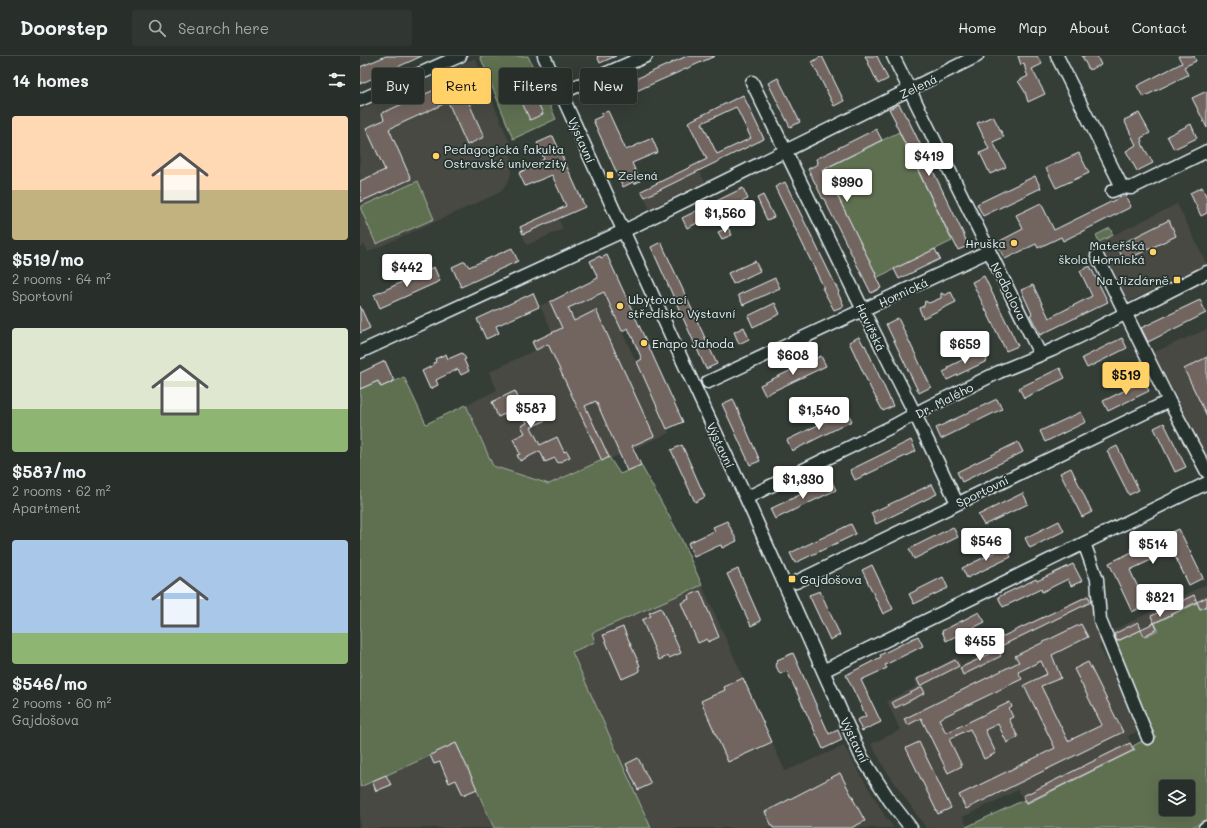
<!DOCTYPE html>
<meta charset="utf-8">
<style>
body{margin:0;font-family:Mali,sans-serif;background:#303631;color:#f1f3f6;height:100vh;display:flex;flex-direction:column;font-size:15px;white-space:nowrap}
*{box-sizing:border-box;margin:0}
p{font-size:13px;color:#a5a8a8}
.icon{flex:none;width:22px;height:22px;fill:none;stroke:currentColor;stroke-width:2;stroke-linecap:round;stroke-linejoin:round}
.map{position:relative;flex:1;overflow:hidden}
.sheet{display:flex;flex-direction:column;background:#282e29;width:360px}
.sheet>*{flex:none}
.guide{position:absolute;left:12px;top:12px;width:380px;height:36px;display:flex;gap:8px}
.fabs{position:absolute;left:799px;top:724px;display:grid;gap:8px}
.fabs a{display:grid;place-items:center;width:36px;height:36px;border-radius:4px;background:#282e29;box-shadow:0 4px 16px #0002,0 0 0 1px #444a46;font-size:20px}
.price{position:absolute;translate:-50% -34px;padding:0 9px;border-radius:4px;background:#fff;color:#222;font-size:13px;line-height:26px;filter:drop-shadow(0 1px 2px #0008)}
.price::after{content:'';position:absolute;left:50%;top:24px;width:12px;height:9px;margin-left:-6px;background:inherit;clip-path:polygon(0 0,100% 0,50% 100%)}
.price.active{background:#ffd166;color:#111}
ul{padding:0;list-style:none}
li{display:grid;align-content:center;gap:8px;height:212px;padding:0 12px}
li span{display:grid;place-items:center;height:124px;border-radius:4px;color:#555}
li>.icon{margin-inline-start:auto}
span .icon{width:72px;height:72px;fill:#fffc;stroke-width:1}
li b{font-size:17px}
h2{display:flex;justify-content:space-between;align-items:center;height:48px;padding:0 12px;font-size:17px}
.pill{padding:0 14px;border-radius:4px;background:#282e29;box-shadow:0 4px 16px #0002,0 0 0 1px #444a46;font-size:14px;line-height:36px}
.pill.active{background:#ffd166;color:#111}
header{display:flex;align-items:center;gap:24px;box-sizing:border-box;height:56px;padding:0 20px;background:#282e29;border-bottom:1px solid #444a46}
header strong{font-size:19px}
nav{display:flex;gap:22px;margin-inline-start:auto;font-size:14px}
.search{width:280px;height:36px;background:#303631;display:flex;align-items:center;gap:10px;box-sizing:border-box;padding:0 14px;border-radius:4px;color:#a5a8a8;font-size:15px}
main{display:flex;flex:1;min-height:0}
.map>svg:first-child{display:block}
</style>
<header>
<strong>Doorstep</strong>
<div class="search"><svg class="icon" aria-label="search" viewBox="0 0 24 24"><circle cx="10" cy="10" r="6"/><path d="M15 15l6 6"/></svg>Search here</div>
<nav><a>Home</a><a>Map</a><a>About</a><a>Contact</a></nav>
</header>
<main>
<section class="sheet">
<h2>14 homes<svg class="icon" aria-label="filters" viewBox="0 0 24 24"><path d="M4 7h16M4 17h16"/><circle cx="9" cy="7" r="2"/><circle cx="15" cy="17" r="2"/></svg></h2>
<ul>
<li><span style="background:linear-gradient(#ffd9b3 60%,#c2b280 0)"><svg class="icon" aria-label="home" viewBox="0 0 24 24"><path d="M3 11l9-7 9 7M6 9v11h12V9"/></svg></span><div><b>$519/mo</b><p>2 rooms · 64 m²</p><p>Sportovní</p></div></li>
<li><span style="background:linear-gradient(#dfe7d0 65%,#8fb573 0)"><svg class="icon" aria-label="home" viewBox="0 0 24 24"><path d="M3 11l9-7 9 7M6 9v11h12V9"/></svg></span><div><b>$587/mo</b><p>2 rooms · 62 m²</p><p>Apartment</p></div></li>
<li><span style="background:linear-gradient(#a9c7e8 75%,#8fb573 0)"><svg class="icon" aria-label="home" viewBox="0 0 24 24"><path d="M3 11l9-7 9 7M6 9v11h12V9"/></svg></span><div><b>$546/mo</b><p>2 rooms · 60 m²</p><p>Gajdošova</p></div></li>
</ul>
</section>
<div class="map">
<svg width="847" height="772" viewBox="0 0 847 772">
<rect width="100%" height="100%" fill="#353d37"/>
<filter id="ink" filterUnits="userSpaceOnUse"><feTurbulence type="fractalNoise" baseFrequency=".025" numOctaves="2"/><feDisplacementMap in="SourceGraphic" scale="8" xChannelSelector="R" yChannelSelector="G"/><feConvolveMatrix kernelMatrix="1 2 1 2 8 2 1 2 1" color-interpolation-filters="sRGB"/></filter>
<g filter="url(#ink)">
<path fill="#474943" d="M115,2L151,90L152,109L150,123L139,137L8,196L5,189L0,191V54Z
M336,108L345,126L290,153L281,135Z
M817,148L847,208L768,246L739,186Z
M195,155L203,173L167,189L159,171Z
M212,234L218,247L244,236L309,377L250,403L248,401L189,428L133,410L106,349L137,334L129,316L188,288L184,280L191,277L190,270L180,250Z
M847,273V400L792,297Z
M847,528V550L840,553L837,547L795,567L798,574L784,581L781,574L751,588L746,578Z
M342,529L425,715L484,690L525,760L534,772H0V690L235,586L231,577Z
M733,536L746,585L739,589L781,674L768,680L775,694L666,748L658,734L603,761L607,770L604,772H566L525,713L511,688L540,674L527,645L557,630L554,623L597,601L601,609L634,593L631,586Z"/>
<path fill="#5f6f51" stroke="#a4b0a4" fill-rule="evenodd" d="M120,0H168L196,63L153,83Z
M539,76L592,185L516,222L465,113Z
M58,125L74,163L16,188L0,151Z
M750,172L753,179L739,186L736,179Z
M44,321L66,368L106,349L133,410L189,428L249,401L260,418L281,409L320,480L342,529L232,577L235,586L212,596L291,772H134L96,688L0,731V333L18,325L21,331Z
M837,547L840,553L847,550V765L829,772H604L664,744L666,748L775,694L773,690L786,683L750,589L781,574L784,581L798,574L795,567ZM806,731H828V753H806Z"/>
<path fill="#72655f" stroke="#e8f1f8" fill-rule="evenodd" d="M26,0H62L0,28V11Z
M237,0H256L240,7Z
M327,0H355L274,36L269,26Z
M462,0L484,45L474,50L452,6Z
M505,0H517L528,23L518,28Z
M658,0H677L682,8L672,13L685,38L668,46L665,36L658,25L668,20L666,16L664,7L661,9Z
M722,0H737L741,9L729,14Z
M818,0H834L836,5L824,11L828,19L783,41L777,30L822,7Z
M162,12L183,58L170,64L149,18Z
M418,22L440,66L430,71L408,27Z
M103,30L107,37L105,38L124,81L107,89L88,46L29,73L51,123L0,146V125L25,114L6,72L24,64L22,57L81,31L84,38Z
M847,35V72L832,42Z
M383,39L404,83L285,141L281,135L347,103L328,66ZM376,51L391,82L357,98L342,67Z
M539,48L546,61H547L604,179L608,190L598,194L592,182H591L535,67L536,66L529,53Z
M248,55L266,94L292,82L298,96L272,107L280,125L274,128L273,126L263,131L233,64L242,60L241,58Z
M779,57L790,77L781,82L783,90L793,107L777,115L766,95L776,89L764,64Z
M633,60L644,81L633,86L646,111L630,118L620,97L629,93L617,67Z
M831,68L837,82L814,93L807,80Z
M516,73L522,84L462,114L473,138L476,137L516,218L515,219L521,232L511,237L464,143H463L448,113L458,108L456,103Z
M193,80L225,151L163,178L160,171L206,150L192,119L165,130L159,117L184,103L177,87Z
M719,97L729,117L696,132L686,112Z
M675,120L681,132L623,160L617,148Z
M425,126L479,236L478,237L484,250L474,254L462,232H464L415,131Z
M842,131L847,142V157L841,160L830,137Z
M383,132L388,143L327,172L322,162Z
M403,139L414,161L407,164L397,142Z
M765,139L771,151L703,185L701,181L678,192L676,188L645,203L636,187L663,173L656,159L681,147L694,174Z
M809,164L816,180L764,205L757,190Z
M368,172L372,179L362,183L358,176Z
M301,186L357,308L346,313L291,191Z
M152,192L158,205L101,231L92,211L105,205L109,211Z
M575,193L580,203L539,223L534,213Z
M247,199L323,366L307,373L277,306L282,303L268,272L262,275L244,236L208,252L214,265L236,254L294,380L272,390L281,409L267,415L236,345L225,350L249,401L242,405L188,288L176,294L172,286L202,272L190,246L238,222L230,205L240,200L241,202Z
M395,205L400,215L373,228L368,217Z
M730,210L748,246L680,279L670,259L672,258L661,234L673,229L689,262L732,240L720,215Z
M74,211L80,225L20,252L14,239Z
M624,220L658,290L646,295L612,226Z
M415,222L420,232L383,249L378,239Z
M591,236L596,246L563,262L559,252L564,250L565,245L569,247L581,242V237L585,239Z
M173,237L179,251L136,270L139,277L126,283L117,263Z
M840,244L846,257L788,286L781,272Z
M415,247L420,258L393,271L388,260Z
M0,250L10,272L0,277Z
M538,262L571,331L559,337L526,268Z
M384,271L389,283L379,288L374,276Z
M499,281L504,290L505,289L533,350L523,355L511,333L489,286Z
M762,282L767,292L727,312L722,302Z
M622,294L627,305L587,324L583,316L589,313L588,311Z
M102,297L106,303L104,304L109,315L101,319L98,313L76,324L78,329L70,333L62,315L74,309L73,307L76,306L75,303L86,298L88,303Z
M461,300L466,310L405,339L400,329Z
M847,301V360L824,313Z
M25,305L34,325L21,331L18,325L0,333V317Z
M700,312L705,322L664,342L659,332Z
M784,325L789,335L748,355L743,345Z
M155,335L162,350L180,342L186,357L189,356L191,362L171,371L180,389L197,381L204,396L207,395L210,401L198,407L195,402L185,406L180,395L160,405L157,399L160,398L153,383L165,377L161,370L167,367L160,351L138,361L132,346Z
M373,343L400,405L390,409L362,348Z
M637,343L642,353L581,383L576,372Z
M487,355L492,365L432,395L427,384Z
M721,356L726,366L685,386L680,375Z
M804,367L826,411L815,416L794,372Z
M551,384L556,395L495,424L490,414Z
M658,386L663,396L602,426L597,416Z
M322,389L345,441L335,446L311,394Z
M757,390L779,434L769,439L747,395Z
M711,412L732,456L722,461L700,417Z
M471,424L476,434L415,463L410,453Z
M572,428L577,438L516,468L511,457Z
M663,437L668,448L624,469L618,459Z
M367,465L377,485L362,492L361,489L358,490L334,501L328,487L352,476L355,475L353,471Z
M699,465L704,475L670,492L665,482Z
M491,468L496,478L435,507L430,497Z
M593,471L598,481L554,503L549,493Z
M819,473L843,522L829,529L812,494L770,514L786,549L772,556L749,507L772,496L771,493L795,482L796,484Z
M646,491L651,501L607,522L602,512Z
M713,508L722,525L711,530L708,523L682,536L681,533L643,551L638,541L676,523L677,525Z
M512,509L533,553L523,558L502,514Z
M378,513L401,565L391,570L367,518Z
M583,521L588,532L554,548L549,538Z
M340,535L359,581L348,586L347,583L338,587L321,547L329,543L328,540Z
M460,535L480,579L470,584L449,539Z
M834,539L837,546L847,541V550L840,553L837,546L794,567L797,573L784,580L781,574L757,585L754,578L778,566L781,573L794,567L791,560Z
M728,540L731,546L637,592L633,585Z
M301,552L321,597L309,602L308,600L299,604L282,564L291,560L289,557Z
M619,556L625,566L586,585L582,575Z
M721,568L728,581L692,599L701,622L681,630L708,685L742,669L714,613L728,606L763,676L606,753L599,739L695,692L664,629L687,618L681,605L658,616L662,623L579,663L586,677L650,646L652,651L649,653L653,661L649,663L658,681L647,687L638,668L625,674L636,697L624,703L610,673L589,683L602,710L588,717L561,662L548,669L544,663L659,606L655,600Z
M263,571L280,610L278,611L280,615L262,623L243,579Z
M558,580L563,590L525,609L527,612L501,624L521,666L502,675L497,664L506,660L486,619L521,601L520,599Z
M638,594L641,600L603,619L600,612Z
M433,597L469,678L478,674L482,684L463,693L427,615L420,618L415,608L418,606L417,604Z
M595,604L599,610L560,630L557,623Z
M383,622L412,686L368,706L341,645L365,634L364,631Z
M562,631L565,637L535,652L532,646Z
M559,686L591,752L578,758L546,692Z
M96,687L117,733L103,739L96,724L89,727L80,706L74,708L70,699Z
M770,687L774,694L666,747L663,740Z
M278,702L291,728L278,734L266,708Z
M480,717L492,740H494L493,743L505,765L491,772H413L405,756Z
M26,719L31,729L16,735L12,725Z"/>
<g fill="none" stroke-linecap="round" stroke-linejoin="round">
<g stroke="#e8f1f8" stroke-width="15">
<path id="minor" d="M184,0L313,284L386,442L501,700L530,745L551,772
M533,0L680,298
M697,0L762,131
M392,26L503,254L555,358L597,447
M201,37L286,0
M0,44L100,0
M752,135L762,131L771,132L847,95
M737,200L809,345L847,416
M0,296L272,171L617,0
M348,326L629,195
M386,442L533,370L564,353L639,316L692,294L733,274L847,216
M724,487L737,523L740,564L788,682
M436,526L809,345
M463,615L847,427
M845,772L847,771"/>
</g>
<use href="#minor" stroke="#26332d" stroke-width="12"/>
</g>
</g>
<g fill="#ffd166" stroke="#26332d" stroke-width="1.5">
<circle cx="76" cy="100" r="4"/>
<rect x="246" y="115" width="8" height="8" rx="2"/>
<circle cx="654" cy="187" r="4"/>
<circle cx="793" cy="196" r="4"/>
<rect x="813" y="220" width="8" height="8" rx="2"/>
<circle cx="260" cy="250" r="4"/>
<circle cx="284" cy="287" r="4"/>
<rect x="428" y="519" width="8" height="8" rx="2"/>
</g>
<g text-anchor="middle" dominant-baseline="central" stroke-width="3.5" stroke-linejoin="round" paint-order="stroke">
<g font-size="12" fill="#e8f1f8" stroke="#26332d">
<text transform="translate(558 30) rotate(-26)">Zelená</text>
<text transform="translate(222 84) rotate(66)">Výstavní</text>
<text transform="translate(649 235) rotate(63)">Nedbalova</text>
<text transform="translate(543 236) rotate(-25)">Hornická</text>
<text transform="translate(511 271) rotate(64)">Havířská</text>
<text transform="translate(584 344) rotate(-27)">Dr. Malého</text>
<text transform="translate(361 389) rotate(65)">Výstavní</text>
<text transform="translate(622 435) rotate(-26)">Sportovní</text>
<text transform="translate(495 684) rotate(64)">Výstavní</text>
</g>
<g font-size="12" fill="#e8f1f8" stroke="#26332d" text-anchor="start">
<text x="84" y="93">Pedagogická fakulta<tspan x="84" dy="14">Ostravské univerzity</tspan></text>
<text x="258" y="119">Zelená</text>
<text x="646" y="187" text-anchor="end">Hruška</text>
<text x="785" y="189" text-anchor="end">Mateřská<tspan x="785" dy="14">škola Hornická</tspan></text>
<text x="809" y="224" text-anchor="end">Na Jízdárně</text>
<text x="268" y="243">Ubytovací<tspan x="268" dy="14">středisko Výstavní</tspan></text>
<text x="292" y="287">Enapo Jahoda</text>
<text x="440" y="523">Gajdošova</text>
</g>
</g>
</svg>
<div class="fabs">
<a><svg class="icon" aria-label="layers" viewBox="0 0 24 24"><path d="M12 4l9 5-9 5-9-5zM3 14l9 5 9-5"/></svg></a>
</div>
<b class="price" style="left:569px;top:121px">$419</b>
<b class="price" style="left:487px;top:147px">$990</b>
<b class="price" style="left:365px;top:178px">$1,560</b>
<b class="price" style="left:47px;top:232px">$442</b>
<b class="price" style="left:605px;top:309px">$659</b>
<b class="price" style="left:433px;top:320px">$608</b>
<b class="price active" style="left:766px;top:340px">$519</b>
<b class="price" style="left:171px;top:373px">$587</b>
<b class="price" style="left:459px;top:375px">$1,540</b>
<b class="price" style="left:443px;top:444px">$1,330</b>
<b class="price" style="left:626px;top:506px">$546</b>
<b class="price" style="left:793px;top:509px">$514</b>
<b class="price" style="left:800px;top:562px">$821</b>
<b class="price" style="left:620px;top:606px">$455</b>
<div class="guide">
<a class="pill">Buy</a>
<a class="pill active">Rent</a>
<a class="pill">Filters</a>
<a class="pill">New</a>
</div>
</div>
</main>
